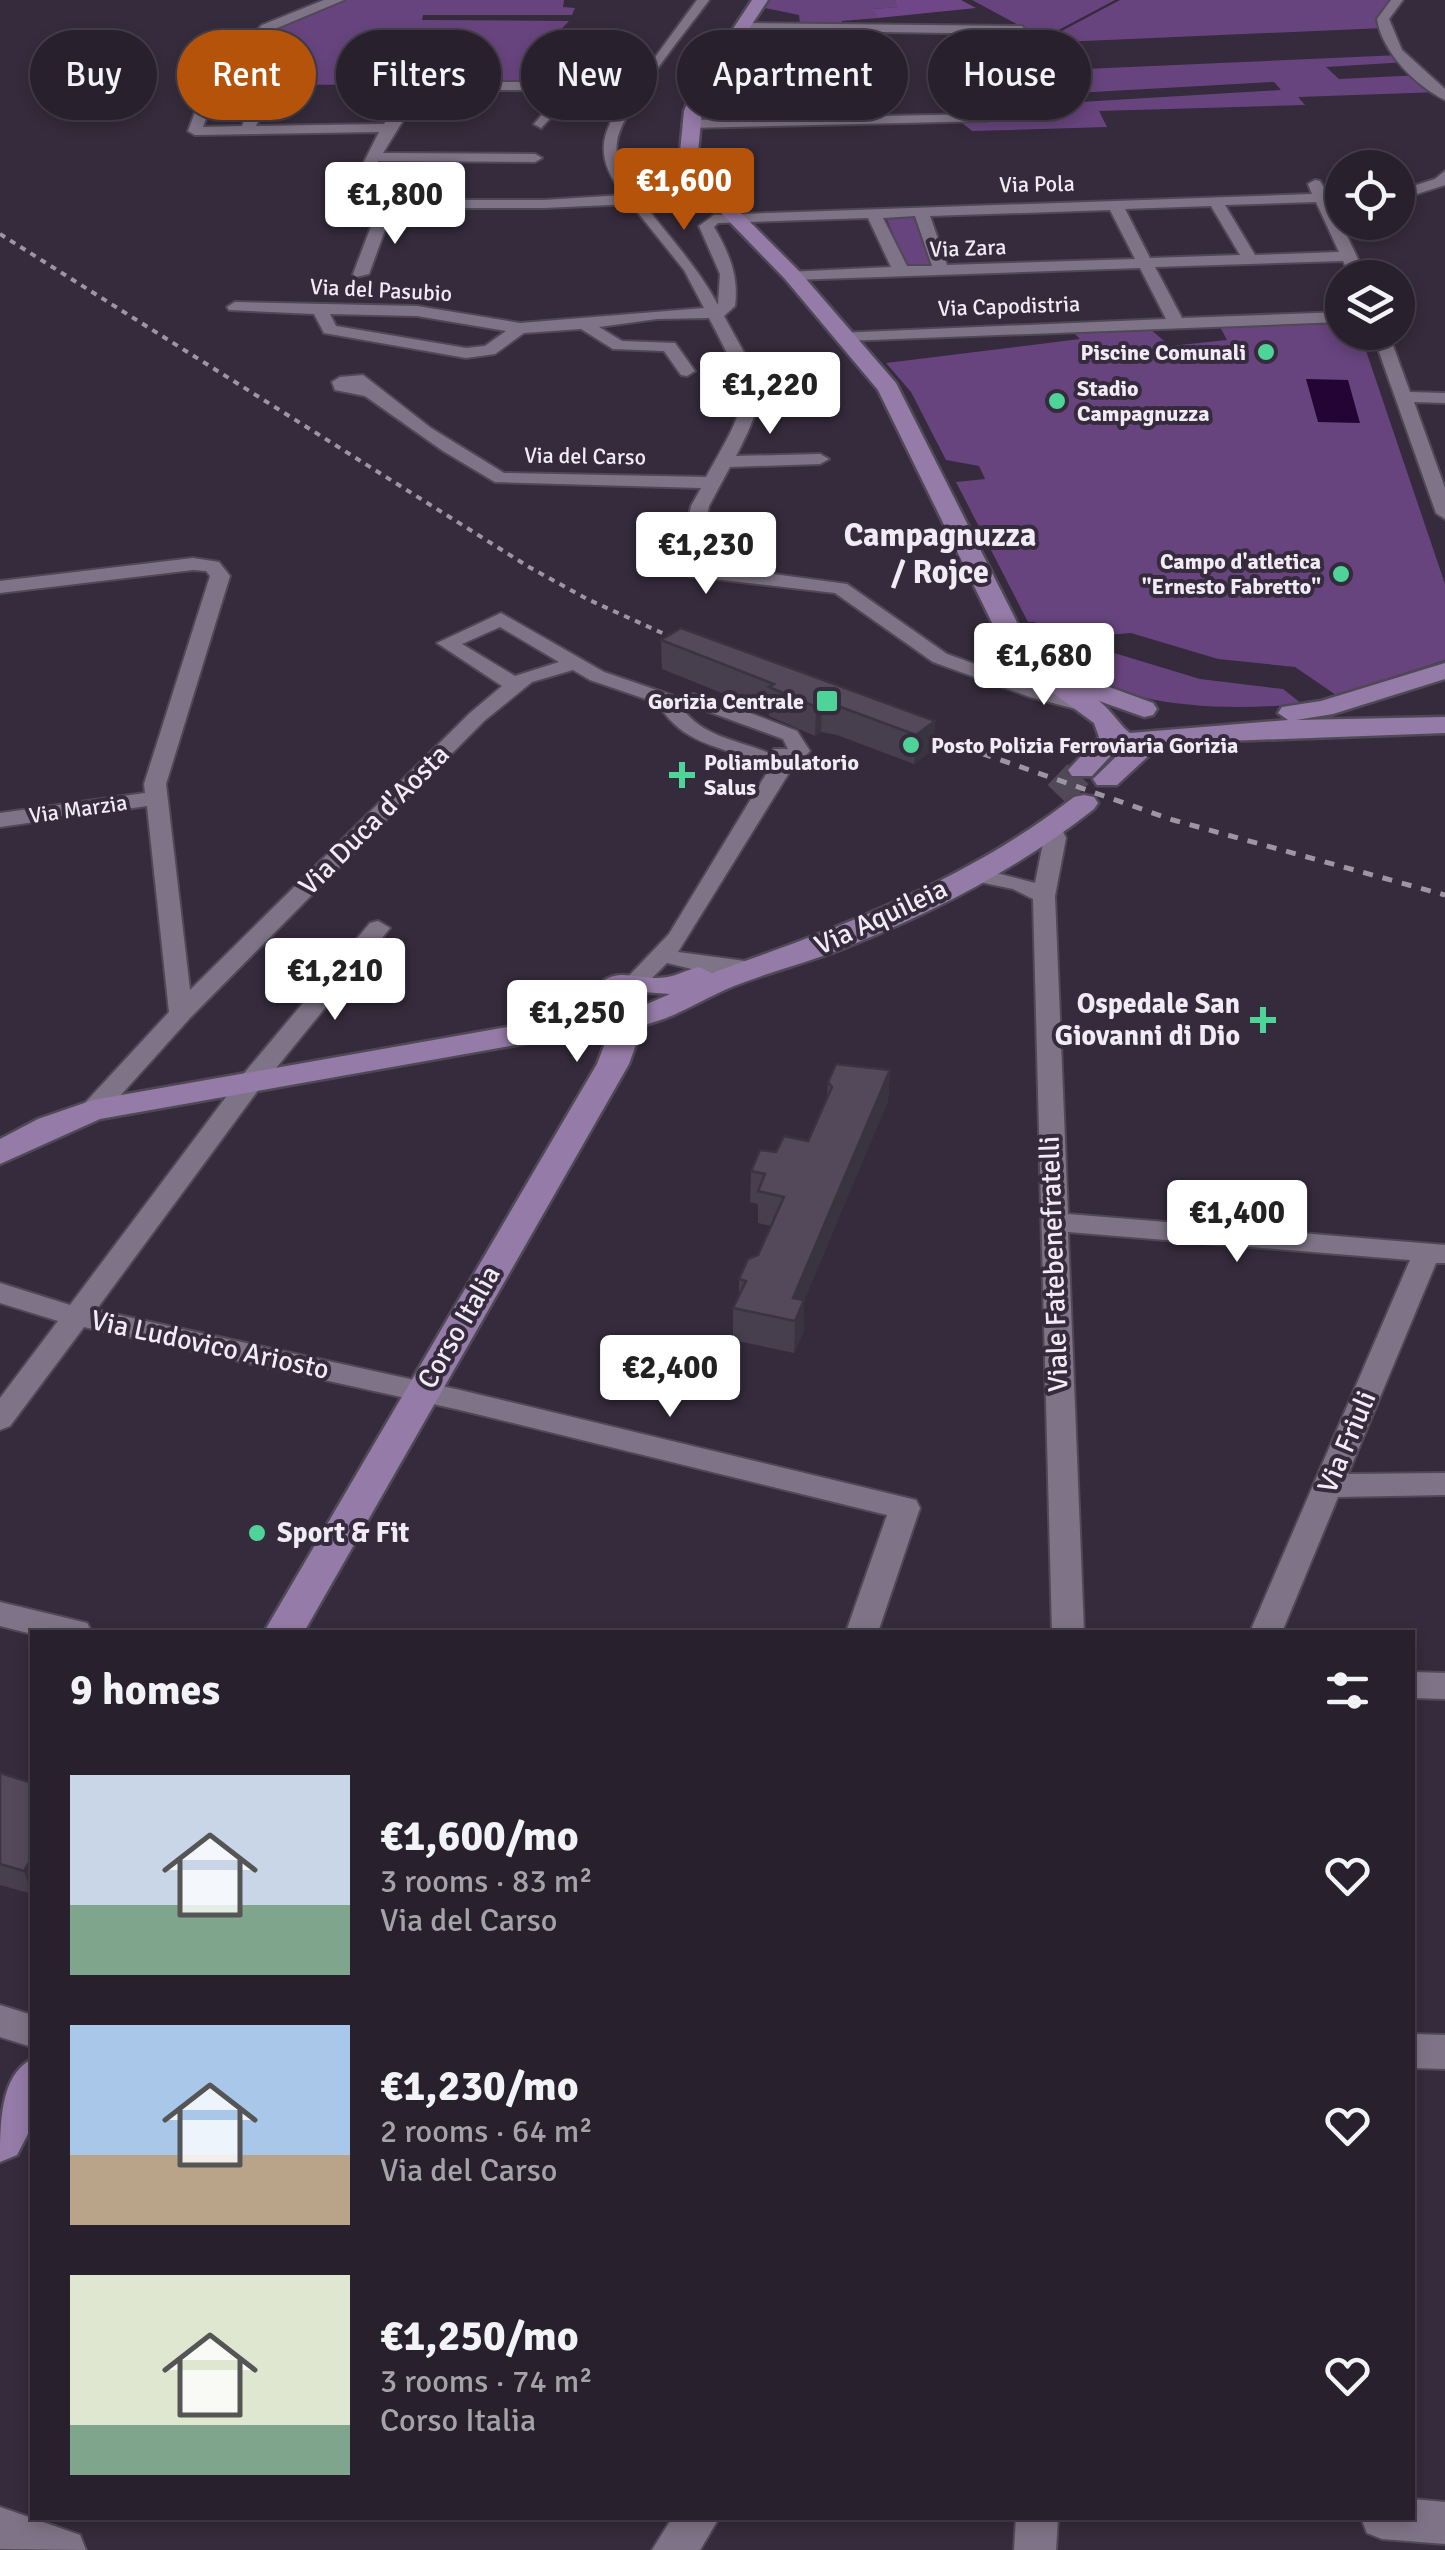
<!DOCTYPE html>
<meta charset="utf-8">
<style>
body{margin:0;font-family:Signika,sans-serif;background:#342d39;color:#f1f3f6;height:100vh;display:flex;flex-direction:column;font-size:38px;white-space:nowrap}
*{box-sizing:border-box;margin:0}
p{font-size:32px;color:#a5a3aa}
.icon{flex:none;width:55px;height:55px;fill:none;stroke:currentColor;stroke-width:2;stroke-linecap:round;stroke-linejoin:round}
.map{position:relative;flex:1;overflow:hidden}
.side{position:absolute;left:30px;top:1630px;width:1385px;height:890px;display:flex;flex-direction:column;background:#28202d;border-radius:0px;box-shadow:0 5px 15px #0003,0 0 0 2px #443e49}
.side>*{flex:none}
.top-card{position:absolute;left:30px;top:30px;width:1385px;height:90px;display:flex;gap:20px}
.tools{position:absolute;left:1325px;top:150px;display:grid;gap:20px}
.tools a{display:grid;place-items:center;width:90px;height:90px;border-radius:50%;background:#28202d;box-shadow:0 5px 15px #0003,0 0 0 2px #443e49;font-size:50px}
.price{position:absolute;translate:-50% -85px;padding:0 22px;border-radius:10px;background:#fff;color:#222;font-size:32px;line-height:65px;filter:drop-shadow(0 2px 5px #0008)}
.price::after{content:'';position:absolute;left:50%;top:60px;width:30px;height:22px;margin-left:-15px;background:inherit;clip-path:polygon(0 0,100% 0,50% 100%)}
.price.active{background:#b45309;color:#fff}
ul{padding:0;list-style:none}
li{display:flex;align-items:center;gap:30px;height:250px;padding:0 40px}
li span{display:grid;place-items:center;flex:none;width:280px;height:200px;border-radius:0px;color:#555}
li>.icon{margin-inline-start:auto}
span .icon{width:120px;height:120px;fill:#fffc;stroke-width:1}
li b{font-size:42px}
h2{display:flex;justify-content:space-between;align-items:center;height:120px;padding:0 40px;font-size:42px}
.chip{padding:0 35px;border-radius:45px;background:#28202d;box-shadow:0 5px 15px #0003,0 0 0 2px #443e49;font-size:35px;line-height:90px}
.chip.active{background:#b45309;color:#fff}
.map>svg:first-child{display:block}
</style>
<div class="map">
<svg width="1445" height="2550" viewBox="0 0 1445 2550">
<rect width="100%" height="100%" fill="#352b3c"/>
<path fill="#67447d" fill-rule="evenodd" d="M344,0H564L563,7L575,8L572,15H423L422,20L569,21L552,39L553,52L535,84L219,85L222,77C265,36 285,16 344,0Z
M770,0H895L899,7L873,9L878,18L842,21L841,24H800L799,15L765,8Z
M972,0H1115L1036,42L1026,29Z
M1120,0H1397L1384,28L1039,43Z
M1400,55L1407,62L1326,67L1339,79L1422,75L1440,92L1298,97L1305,105L1099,111L1107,127L972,131L956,118L963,102L994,73ZM1274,82L1281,90L1063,103L1057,94Z
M917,214L935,270H908L885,215Z
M1342,323V332L1360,333L1445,584V660L1336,695L1295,667L1218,659L1131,633L1044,640L1035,622H1028L956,482L985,479L979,466L946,460L911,392L886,363L1080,339L1073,332L1150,329L1170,346L1227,340L1220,327Z
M1111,652L1200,679L1283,689L1302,704C1220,711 1120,709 1052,657Z"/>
<path fill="#6f4688" d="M895,0H961L976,8L878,18L872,9L898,7Z"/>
<path fill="#240434" d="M1306,379L1348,380L1360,423L1318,422Z"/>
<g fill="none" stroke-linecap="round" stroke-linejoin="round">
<path stroke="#514858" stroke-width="29" stroke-dasharray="29 15" stroke-linecap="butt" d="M1058,795L1082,770"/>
<g stroke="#4f4855" stroke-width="4">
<path id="minor" d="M324,0H344L270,31L219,81L203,127L242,126L256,93L263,89L270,93L256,126L384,124L418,82H637L697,0H709C686,32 622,108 617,142C615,155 620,169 626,179C655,223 693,258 718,305L720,274L699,226L714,215L1312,194L1308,184L1315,180L1320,181L1327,193H1342V201L1331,202L1367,278H1351L1343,261L1155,267L1182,318L1342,312V322L844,341L836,336L838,333L1166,319L1140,268L792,280L787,278V272L891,267L868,218L718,223L714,227C729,253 739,276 735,306L724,316C759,382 773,386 736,456L820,454L829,459L820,464L730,467L709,506L698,564L847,584L947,654L1044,689L1094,702L1097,706L1087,712L1030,697L933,662L835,593L689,576L678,566L691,506L701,488L495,482L443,451L365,396L335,390L332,382L340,377L363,375L431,428L504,473L706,477C750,398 753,402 709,318L657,319L599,327L622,341L675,343L695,371L687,376L681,375L664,351L613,349L581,329L524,333L495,354L466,358L324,333L314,314L229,310L227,307L235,302L417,306L520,323L704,308L684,270L631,204L544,208H393L369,274L356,277L353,274L378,208H350L343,204L379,132L195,135L188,131L208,77L262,25ZM422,90H563L534,124L541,128L577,90H631C602,130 591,154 624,195L544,200H360L378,161L535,162L542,158L535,154L383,153ZM1316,202L1339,252L1255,255L1225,205ZM1211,206L1240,255L1150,258L1125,209ZM1110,210L1135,259L947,265L930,216ZM915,216L932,266H907L883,218ZM330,314L417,316L506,331L485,346L466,348L336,326Z
M1391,0H1403L1389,19L1402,50L1445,89V100C1416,86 1382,52 1377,19Z
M742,23L1022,26L1036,45L1010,63L957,64L951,60L952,57L1007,55L1023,44L1018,34L738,30V24Z
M814,47L819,48L826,64L859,63L866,67L859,71L821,72L816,71L809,55L726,57L720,53L726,49Z
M982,114L989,118L987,121L689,128L682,124L689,120Z
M1445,171V185L1398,200V191L1435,179Z
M1372,332H1388L1410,392L1445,393V403L1414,402L1445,488V519L1436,513Z
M193,558L219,562L230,576L166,784L190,990L470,713L502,686L437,643L501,613L604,672L677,697L693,694L716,700L797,731L810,751L789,773L678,952L745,961L749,966L745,971L708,973L667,963L644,986L636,988L624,981L669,934L768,771C733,745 690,750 663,711L666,706L590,680L573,670L532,682L484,721L190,1018L102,1116H84L80,1110L84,1104L169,1012L147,806L0,827V813L145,793L144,784L210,576L206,571L193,570L0,593V581ZM500,627L559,662L515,676L462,644ZM693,706L783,739L788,749H774L771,754C740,740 703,738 682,708Z
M1052,823L1060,825L1066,838L1055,896L1068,1214L1445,1245V1263H1436L1348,1474L1445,1473V1495L1338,1497L1282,1632H1250L1410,1260L1068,1232L1084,1632H1052L1033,899L1013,889L965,879L962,874L973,867L1035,883L1044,838L1041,830Z
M378,921L390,928L386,933L259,1089L96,1310L460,1390L916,1500L920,1508L878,1632H846L887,1515L460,1410L84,1327L10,1426L0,1430V1398L58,1321L0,1303V1283L70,1305L241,1077L370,923Z
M0,1602L87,1623L92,1632L32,1634L0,1626Z
M1412,1672L1445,1673V1699L1412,1698Z
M0,2005L32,2015V2047L0,2037Z
M1412,2034L1445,2035V2069L1412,2068Z
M1412,2499L1445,2502V2544L1382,2539L1367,2533L1361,2518H1412Z
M0,2507L80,2535L86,2550L0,2549Z
M672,2518H719L700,2550H652Z
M1016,2518H1058L1056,2550H1014Z"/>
</g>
<g stroke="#4f4855" stroke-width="5">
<path id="major" d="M752,0H768L708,91L702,111L698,152L708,180L799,271L896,383L1024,636L1071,681L1090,680L1153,703L1157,709L1153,715L1144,717L1099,701C1112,711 1122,728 1130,733L1288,720L1278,713L1282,707L1321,701L1445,663V679L1333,714L1296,720L1445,717V733L1172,743L1156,749L1117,785H1097L1093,779L1125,748L1119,747L1092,776H1072L1068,770L1099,737L1094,723L1046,688L1000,639L878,390L785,279L691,182L680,152L684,111L692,91Z
M1084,795L1094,797L1098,803L1094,809C1018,869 932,913 842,949C806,963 769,972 734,986C702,999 676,1018 643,1025L629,1064L304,1632H264L597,1064L611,1028L100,1119L0,1164V1139L38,1119L93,1100L593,1012L588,997C614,959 634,983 668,977C678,975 689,969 699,967L712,973C841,927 965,882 1074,797ZM629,991L670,994L638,1008L619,1006V998Z
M32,2059V2126L17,2155L0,2162C0,2124 0,2075 32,2059Z"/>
</g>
<use href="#minor" fill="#7f7487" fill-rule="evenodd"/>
<use href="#major" fill="#957ba7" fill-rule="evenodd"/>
<path stroke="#9d95a3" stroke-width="4" stroke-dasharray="6 6" stroke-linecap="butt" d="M0,234L529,567L587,599L691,646"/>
<path stroke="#9d95a3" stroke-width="5" stroke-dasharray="10 10" stroke-linecap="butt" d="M906,727L1173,820L1445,895"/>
</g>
<path fill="#473f4e" d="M661,640L935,721L933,750L914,764L837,735L821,732L815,736L769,716V712L662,669Z
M890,1070L888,1101L804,1300V1332L794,1353L733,1340V1308L739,1296V1279L758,1255L771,1226L758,1223V1204L750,1202L751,1171L776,1152L808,1141L827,1097L828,1082Z
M0,1773L32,1894L0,1885Z"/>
<path fill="#3a3340" d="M822,702L821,732L815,736L816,707Z
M935,721L933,750L914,764L916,735Z
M890,1070L888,1101L803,1304L804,1300V1332L794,1353L795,1321L793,1298Z
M32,1857V1894L24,1871Z"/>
<path fill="#53495b" stroke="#3a3340" stroke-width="2.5" d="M681,628L935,721L916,735L838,706L822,702L816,707L769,687L774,684L661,640Z
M836,1064L890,1070L793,1298L804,1300L795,1321L733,1308L746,1281L739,1279L748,1259L758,1255L784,1197L758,1191L765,1174L751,1171L760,1150L776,1152L784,1136L808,1141L832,1087L828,1082Z
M0,1773L32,1783V1857L24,1871L0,1864Z"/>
<g fill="#4ed399" stroke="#352b3c" stroke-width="4">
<circle cx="1266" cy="352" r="10"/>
<circle cx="1057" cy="401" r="10"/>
<circle cx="1341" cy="574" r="10"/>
<rect x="815" y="689" width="24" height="24" rx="5"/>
<circle cx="911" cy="745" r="10"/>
<path d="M677 760h10v10h10v10h-10v10h-10v-10h-10v-10h10z"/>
<path d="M1258 1005h10v10h10v10h-10v10h-10v-10h-10v-10h10z"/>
<circle cx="257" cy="1533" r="10"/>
</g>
<g text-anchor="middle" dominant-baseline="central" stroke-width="8" stroke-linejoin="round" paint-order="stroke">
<g font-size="22" fill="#f1ebf6" stroke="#352b3c">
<text transform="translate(1037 184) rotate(-1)">Via Pola</text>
<text transform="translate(968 248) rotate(-2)">Via Zara</text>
<text transform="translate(381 290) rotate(3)">Via del Pasubio</text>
<text transform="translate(1009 306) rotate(-2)">Via Capodistria</text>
<text transform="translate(585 456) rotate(1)">Via del Carso</text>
<text transform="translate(78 809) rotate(-8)">Via Marzia</text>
</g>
<g font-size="22" font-weight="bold" fill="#f1ebf6" stroke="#352b3c" text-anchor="end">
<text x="1246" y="352">Piscine Comunali</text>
<text x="1077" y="388" text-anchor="start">Stadio<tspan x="1077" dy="25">Campagnuzza</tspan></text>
<text x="1321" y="561">Campo d'atletica<tspan x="1321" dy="25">"Ernesto Fabretto"</tspan></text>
<text x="804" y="701">Gorizia Centrale</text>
<text x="931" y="745" text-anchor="start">Posto Polizia Ferroviaria Gorizia</text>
<text x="704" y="762" text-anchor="start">Poliambulatorio<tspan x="704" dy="25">Salus</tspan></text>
</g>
<g font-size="28" fill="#f1ebf6" stroke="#352b3c">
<text transform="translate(374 820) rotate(-45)">Via Duca d'Aosta</text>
<text transform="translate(881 917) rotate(-25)">Via Aquileia</text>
<text transform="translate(1054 1264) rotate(-92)">Viale Fatebenefratelli</text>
<text transform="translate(459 1327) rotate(-60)">Corso Italia</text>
<text transform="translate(210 1345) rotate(12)">Via Ludovico Ariosto</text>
<text transform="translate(1347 1442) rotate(-67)">Via Friuli</text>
</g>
<g font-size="28" font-weight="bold" fill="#f1ebf6" stroke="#352b3c" text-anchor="end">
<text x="1240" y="1004">Ospedale San<tspan x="1240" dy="32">Giovanni di Dio</tspan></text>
<text x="277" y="1533" text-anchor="start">Sport &amp; Fit</text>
</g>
<g font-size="32" font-weight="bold" fill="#f1ebf6" stroke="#352b3c">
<text x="940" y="535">Campagnuzza<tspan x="940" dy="37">/ Rojce</tspan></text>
</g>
</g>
</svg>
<div class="tools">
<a><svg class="icon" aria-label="locate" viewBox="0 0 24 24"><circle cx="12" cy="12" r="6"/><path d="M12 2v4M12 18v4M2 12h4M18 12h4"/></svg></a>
<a><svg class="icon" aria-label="layers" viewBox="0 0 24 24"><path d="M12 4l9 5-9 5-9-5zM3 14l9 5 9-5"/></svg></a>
</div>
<b class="price active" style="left:684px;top:233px">€1,600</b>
<b class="price" style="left:395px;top:247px">€1,800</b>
<b class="price" style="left:770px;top:437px">€1,220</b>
<b class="price" style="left:706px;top:597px">€1,230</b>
<b class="price" style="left:1044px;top:708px">€1,680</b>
<b class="price" style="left:335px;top:1023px">€1,210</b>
<b class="price" style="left:577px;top:1065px">€1,250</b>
<b class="price" style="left:1237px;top:1265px">€1,400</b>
<b class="price" style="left:670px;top:1420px">€2,400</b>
<div class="top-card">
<a class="chip">Buy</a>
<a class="chip active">Rent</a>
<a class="chip">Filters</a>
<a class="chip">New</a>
<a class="chip">Apartment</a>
<a class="chip">House</a>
</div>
<section class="side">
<h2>9 homes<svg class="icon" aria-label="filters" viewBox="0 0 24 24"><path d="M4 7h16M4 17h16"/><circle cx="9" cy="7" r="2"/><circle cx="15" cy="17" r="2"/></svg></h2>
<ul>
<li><span style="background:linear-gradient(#c9d6e8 65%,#7fa58c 0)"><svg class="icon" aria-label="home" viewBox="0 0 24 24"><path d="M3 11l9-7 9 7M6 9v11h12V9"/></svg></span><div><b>€1,600/mo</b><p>3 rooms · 83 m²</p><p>Via del Carso</p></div><svg class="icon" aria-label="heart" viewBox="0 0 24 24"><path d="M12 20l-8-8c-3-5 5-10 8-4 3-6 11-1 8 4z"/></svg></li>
<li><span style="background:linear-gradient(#a9c7e8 65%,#b9a48a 0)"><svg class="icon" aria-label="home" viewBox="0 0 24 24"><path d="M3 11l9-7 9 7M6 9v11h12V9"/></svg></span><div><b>€1,230/mo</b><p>2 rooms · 64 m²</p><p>Via del Carso</p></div><svg class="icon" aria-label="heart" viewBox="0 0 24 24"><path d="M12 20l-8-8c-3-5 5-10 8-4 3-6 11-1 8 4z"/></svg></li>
<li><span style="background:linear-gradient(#dfe7d0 75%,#7fa58c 0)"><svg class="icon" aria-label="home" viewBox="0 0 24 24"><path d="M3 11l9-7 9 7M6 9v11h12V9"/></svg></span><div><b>€1,250/mo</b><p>3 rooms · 74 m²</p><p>Corso Italia</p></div><svg class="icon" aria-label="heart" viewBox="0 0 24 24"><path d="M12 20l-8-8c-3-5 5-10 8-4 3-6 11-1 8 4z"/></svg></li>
</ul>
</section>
</div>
